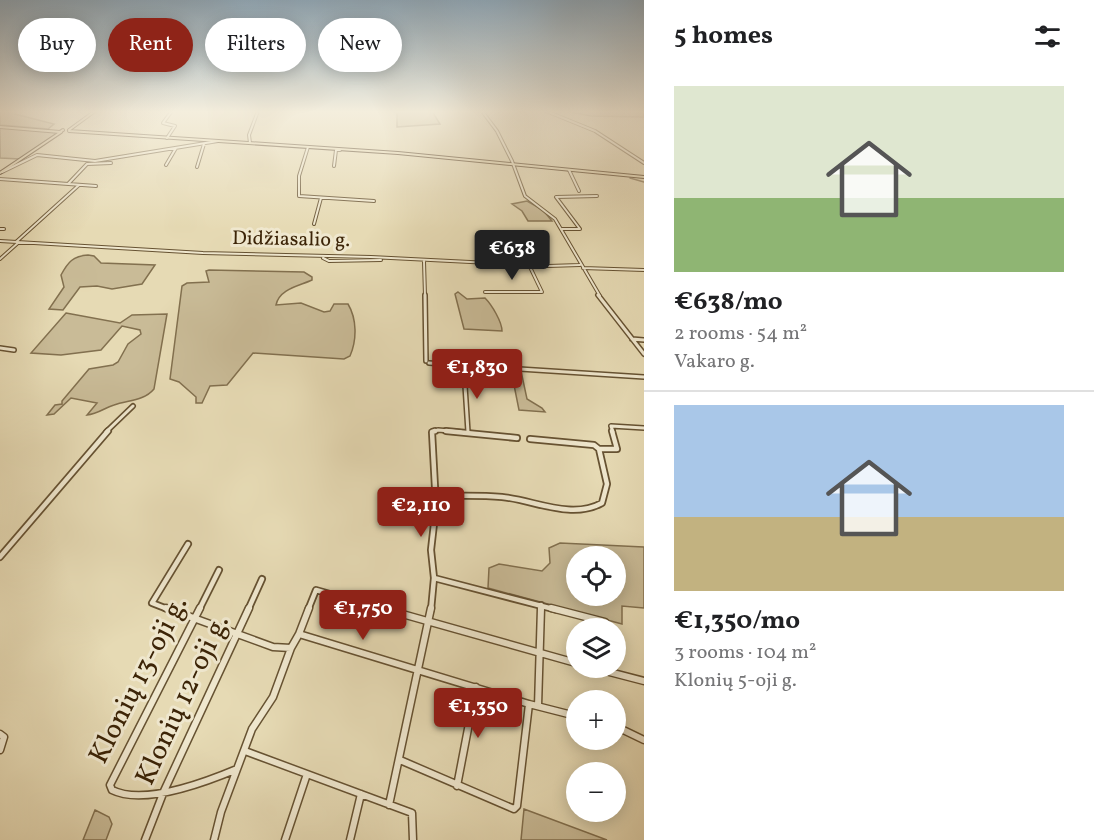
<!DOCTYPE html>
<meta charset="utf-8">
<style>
body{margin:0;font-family:Vollkorn,serif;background:#f2f2f2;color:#202124;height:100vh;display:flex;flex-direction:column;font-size:22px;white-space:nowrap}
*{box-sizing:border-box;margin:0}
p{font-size:20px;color:#757577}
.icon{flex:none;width:33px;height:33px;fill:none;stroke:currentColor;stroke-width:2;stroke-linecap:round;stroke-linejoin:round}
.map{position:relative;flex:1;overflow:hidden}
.panel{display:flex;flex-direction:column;background:#fff;width:450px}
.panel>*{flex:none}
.banner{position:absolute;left:18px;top:18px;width:536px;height:54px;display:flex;gap:12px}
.tools{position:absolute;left:566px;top:546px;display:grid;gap:12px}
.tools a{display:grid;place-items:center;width:60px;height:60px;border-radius:50%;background:#fff;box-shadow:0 3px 15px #0003;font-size:30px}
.price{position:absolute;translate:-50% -51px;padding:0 14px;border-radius:6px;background:#8f2418;color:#fff;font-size:20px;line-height:39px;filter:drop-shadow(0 2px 3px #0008)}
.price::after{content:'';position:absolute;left:50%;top:36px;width:18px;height:14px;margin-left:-9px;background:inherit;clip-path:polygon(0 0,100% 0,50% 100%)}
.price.active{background:#222;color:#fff}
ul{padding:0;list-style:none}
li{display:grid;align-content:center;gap:12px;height:318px;padding:0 30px}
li+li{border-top:2px solid #e0e0e0}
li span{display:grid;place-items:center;height:186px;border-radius:0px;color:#555}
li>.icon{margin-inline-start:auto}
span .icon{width:108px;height:108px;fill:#fffc;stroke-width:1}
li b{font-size:26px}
h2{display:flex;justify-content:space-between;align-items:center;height:72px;padding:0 30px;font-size:26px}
.chip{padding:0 21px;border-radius:27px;background:#fff;box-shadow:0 3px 15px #0003;font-size:21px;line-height:54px}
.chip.active{background:#8f2418;color:#fff}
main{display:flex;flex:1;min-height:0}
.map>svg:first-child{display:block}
</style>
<main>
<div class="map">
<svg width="644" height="840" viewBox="0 0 644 840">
<rect width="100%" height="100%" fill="#e6dab4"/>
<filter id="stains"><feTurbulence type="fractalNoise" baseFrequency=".00333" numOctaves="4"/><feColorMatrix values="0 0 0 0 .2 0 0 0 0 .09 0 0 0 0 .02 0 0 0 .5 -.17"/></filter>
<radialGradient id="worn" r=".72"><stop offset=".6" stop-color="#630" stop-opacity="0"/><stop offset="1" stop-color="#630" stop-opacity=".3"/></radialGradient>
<path fill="#c9bb97" stroke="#82704f" stroke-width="1.5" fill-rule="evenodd" d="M0,111H18L15,114L54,124L48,129L0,125Z
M397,111H432L440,124L397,127Z
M565,111H644V117L591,116Z
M0,127L59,132L20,159L0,158Z
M527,201L543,210L552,221H528L522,211L512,204Z
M88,255L94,256L101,263L155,265L142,284L112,289L97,286L80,287L63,310L49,309L64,287L61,275C68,262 73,256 88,255Z
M209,270L304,272L312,277V280C299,286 279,289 276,305L301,303L324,312L330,311L334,304H348C357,319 357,340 350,356L344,359L253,353L227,385L210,386L202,403H196V397L179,382L170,379L182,286L187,283L209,282L206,271Z
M458,292L467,299L485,298C492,305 502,322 502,331L464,329L455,294Z
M66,313L120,323L132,315L167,314L154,389C144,401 128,400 114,405C104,408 98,414 87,415L97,403L71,398L54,414L47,415L55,405L62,404V401L89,369L113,365L118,362L128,344L141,334L140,330L122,326L101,350L61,355L31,353Z
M511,370L521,371L527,399L542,408L545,412L519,410Z
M560,543L644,547V608L622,606V624L488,588L489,568L499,564L542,571L550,563L549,548ZM576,556H615V596H576Z
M524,809L607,840H521Z
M95,810L109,817L112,824L106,840H83Z"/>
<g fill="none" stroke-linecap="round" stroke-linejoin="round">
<path stroke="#7f6c4b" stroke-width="1.5" d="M630,178L644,182"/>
<g stroke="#665232" stroke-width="4">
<path id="minor-far3" d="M482,111L497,131L512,161L525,196L555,219L600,296
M546,111L595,131L644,163
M167,138L175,126L163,123L171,112
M250,143L249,135L258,111
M308,147L299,176V196L374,201
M166,165L176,148
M334,166L336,150H340
M197,167L204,144
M569,170L579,191
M2,172L37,155L95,161L218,141
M0,179L96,186
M68,184L87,164L111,163
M314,224L321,198
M0,229H4
M562,229H580L556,197L597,196
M0,241L203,253L371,257L548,266L580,265
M16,242L79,185
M323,258L329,261L381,260
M0,259L19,242
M424,261L425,296
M583,268L644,270
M485,292H542L529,265"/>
</g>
<g stroke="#665232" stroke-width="6">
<path id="minor-far2" d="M425,295L426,361
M598,295L644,354
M632,339L644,340
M0,348L14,350
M429,363L644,377
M464,370L468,432
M106,432L133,406
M432,432L438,430L461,432
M613,432L611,426L644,428"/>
</g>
<g stroke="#665232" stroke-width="8">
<path id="minor-far1" d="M446,431L517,438
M530,439L594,445L599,449
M436,496C458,496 480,495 502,497C534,500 571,520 602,503L607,484L599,449H617L612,431
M0,557L108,431
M434,578L557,610
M170,610L152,603L188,544
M199,610L219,570
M248,610L262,579
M308,610L316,590L386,610
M431,610L434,578L431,550L436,506L432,432L435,431
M541,610V605"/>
</g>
<g stroke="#665232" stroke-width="9">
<path id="minor" d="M166,608L273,647L291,648L299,634L529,704L576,716
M200,608L110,785L112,790C144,806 206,782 237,769
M381,608L576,663
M551,608L605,622
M299,634L309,608
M594,668L644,681
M538,706L541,608
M615,726L644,740
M0,734L4,737L0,750
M245,751L412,813L413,840
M400,760L514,809L517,806L529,704
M457,786L476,687
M389,805L431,608
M145,840L164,791L249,608
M214,840L221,812L252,729L273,697L291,648
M285,840L307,774
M350,840L361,794"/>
</g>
<g stroke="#3c2407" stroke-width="4">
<path id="major" d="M0,127L60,132L63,130
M69,130L95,111
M69,131L398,153L644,177
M0,173L61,132"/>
</g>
<use href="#minor-far3" stroke="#efe7ce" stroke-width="2"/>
<use href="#minor-far2" stroke="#efe7ce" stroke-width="3"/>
<use href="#minor-far1" stroke="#efe7ce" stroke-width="4.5"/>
<use href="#minor" stroke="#efe7ce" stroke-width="6"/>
<use href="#major" stroke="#e6dab4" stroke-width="2"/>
</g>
<linearGradient id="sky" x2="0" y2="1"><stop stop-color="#90aabc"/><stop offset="0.49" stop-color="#f4eedd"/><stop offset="1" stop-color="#f4eedd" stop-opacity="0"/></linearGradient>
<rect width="644" height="228" fill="url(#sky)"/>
<g text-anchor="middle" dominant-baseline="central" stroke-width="6" stroke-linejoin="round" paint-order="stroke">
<g font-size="20" fill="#3c2407" stroke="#efe7ce">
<text transform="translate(291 240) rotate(1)">Didžiasalio g.</text>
</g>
<g font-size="28" fill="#3c2407" stroke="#efe7ce">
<text transform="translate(139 680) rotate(-63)">Klonių 13-oji g.</text>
<text transform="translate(183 700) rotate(-65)">Klonių 12-oji g.</text>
</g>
</g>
<rect width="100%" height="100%" filter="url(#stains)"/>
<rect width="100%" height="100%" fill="url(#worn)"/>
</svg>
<div class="tools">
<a><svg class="icon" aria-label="locate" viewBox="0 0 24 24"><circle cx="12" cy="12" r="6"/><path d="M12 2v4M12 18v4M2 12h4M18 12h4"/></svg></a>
<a><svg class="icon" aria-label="layers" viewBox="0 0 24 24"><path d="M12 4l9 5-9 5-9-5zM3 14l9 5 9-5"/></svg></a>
<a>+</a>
<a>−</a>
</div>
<b class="price active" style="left:512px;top:281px">€638</b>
<b class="price" style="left:477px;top:400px">€1,830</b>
<b class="price" style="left:421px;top:538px">€2,110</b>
<b class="price" style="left:363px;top:641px">€1,750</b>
<b class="price" style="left:478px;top:739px">€1,350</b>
<div class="banner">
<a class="chip">Buy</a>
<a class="chip active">Rent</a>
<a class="chip">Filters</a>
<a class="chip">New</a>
</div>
</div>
<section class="panel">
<h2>5 homes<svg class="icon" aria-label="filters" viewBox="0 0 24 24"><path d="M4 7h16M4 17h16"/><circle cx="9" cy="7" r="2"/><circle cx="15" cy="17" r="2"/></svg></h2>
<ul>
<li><span style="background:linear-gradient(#dfe7d0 60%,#8fb573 0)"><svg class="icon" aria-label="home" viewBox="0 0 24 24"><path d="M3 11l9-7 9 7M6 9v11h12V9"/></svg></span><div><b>€638/mo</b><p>2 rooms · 54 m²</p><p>Vakaro g.</p></div></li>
<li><span style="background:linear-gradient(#a9c7e8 60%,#c2b280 0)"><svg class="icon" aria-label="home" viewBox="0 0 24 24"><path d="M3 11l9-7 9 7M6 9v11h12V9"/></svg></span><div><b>€1,350/mo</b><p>3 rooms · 104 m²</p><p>Klonių 5-oji g.</p></div></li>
</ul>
</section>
</main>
